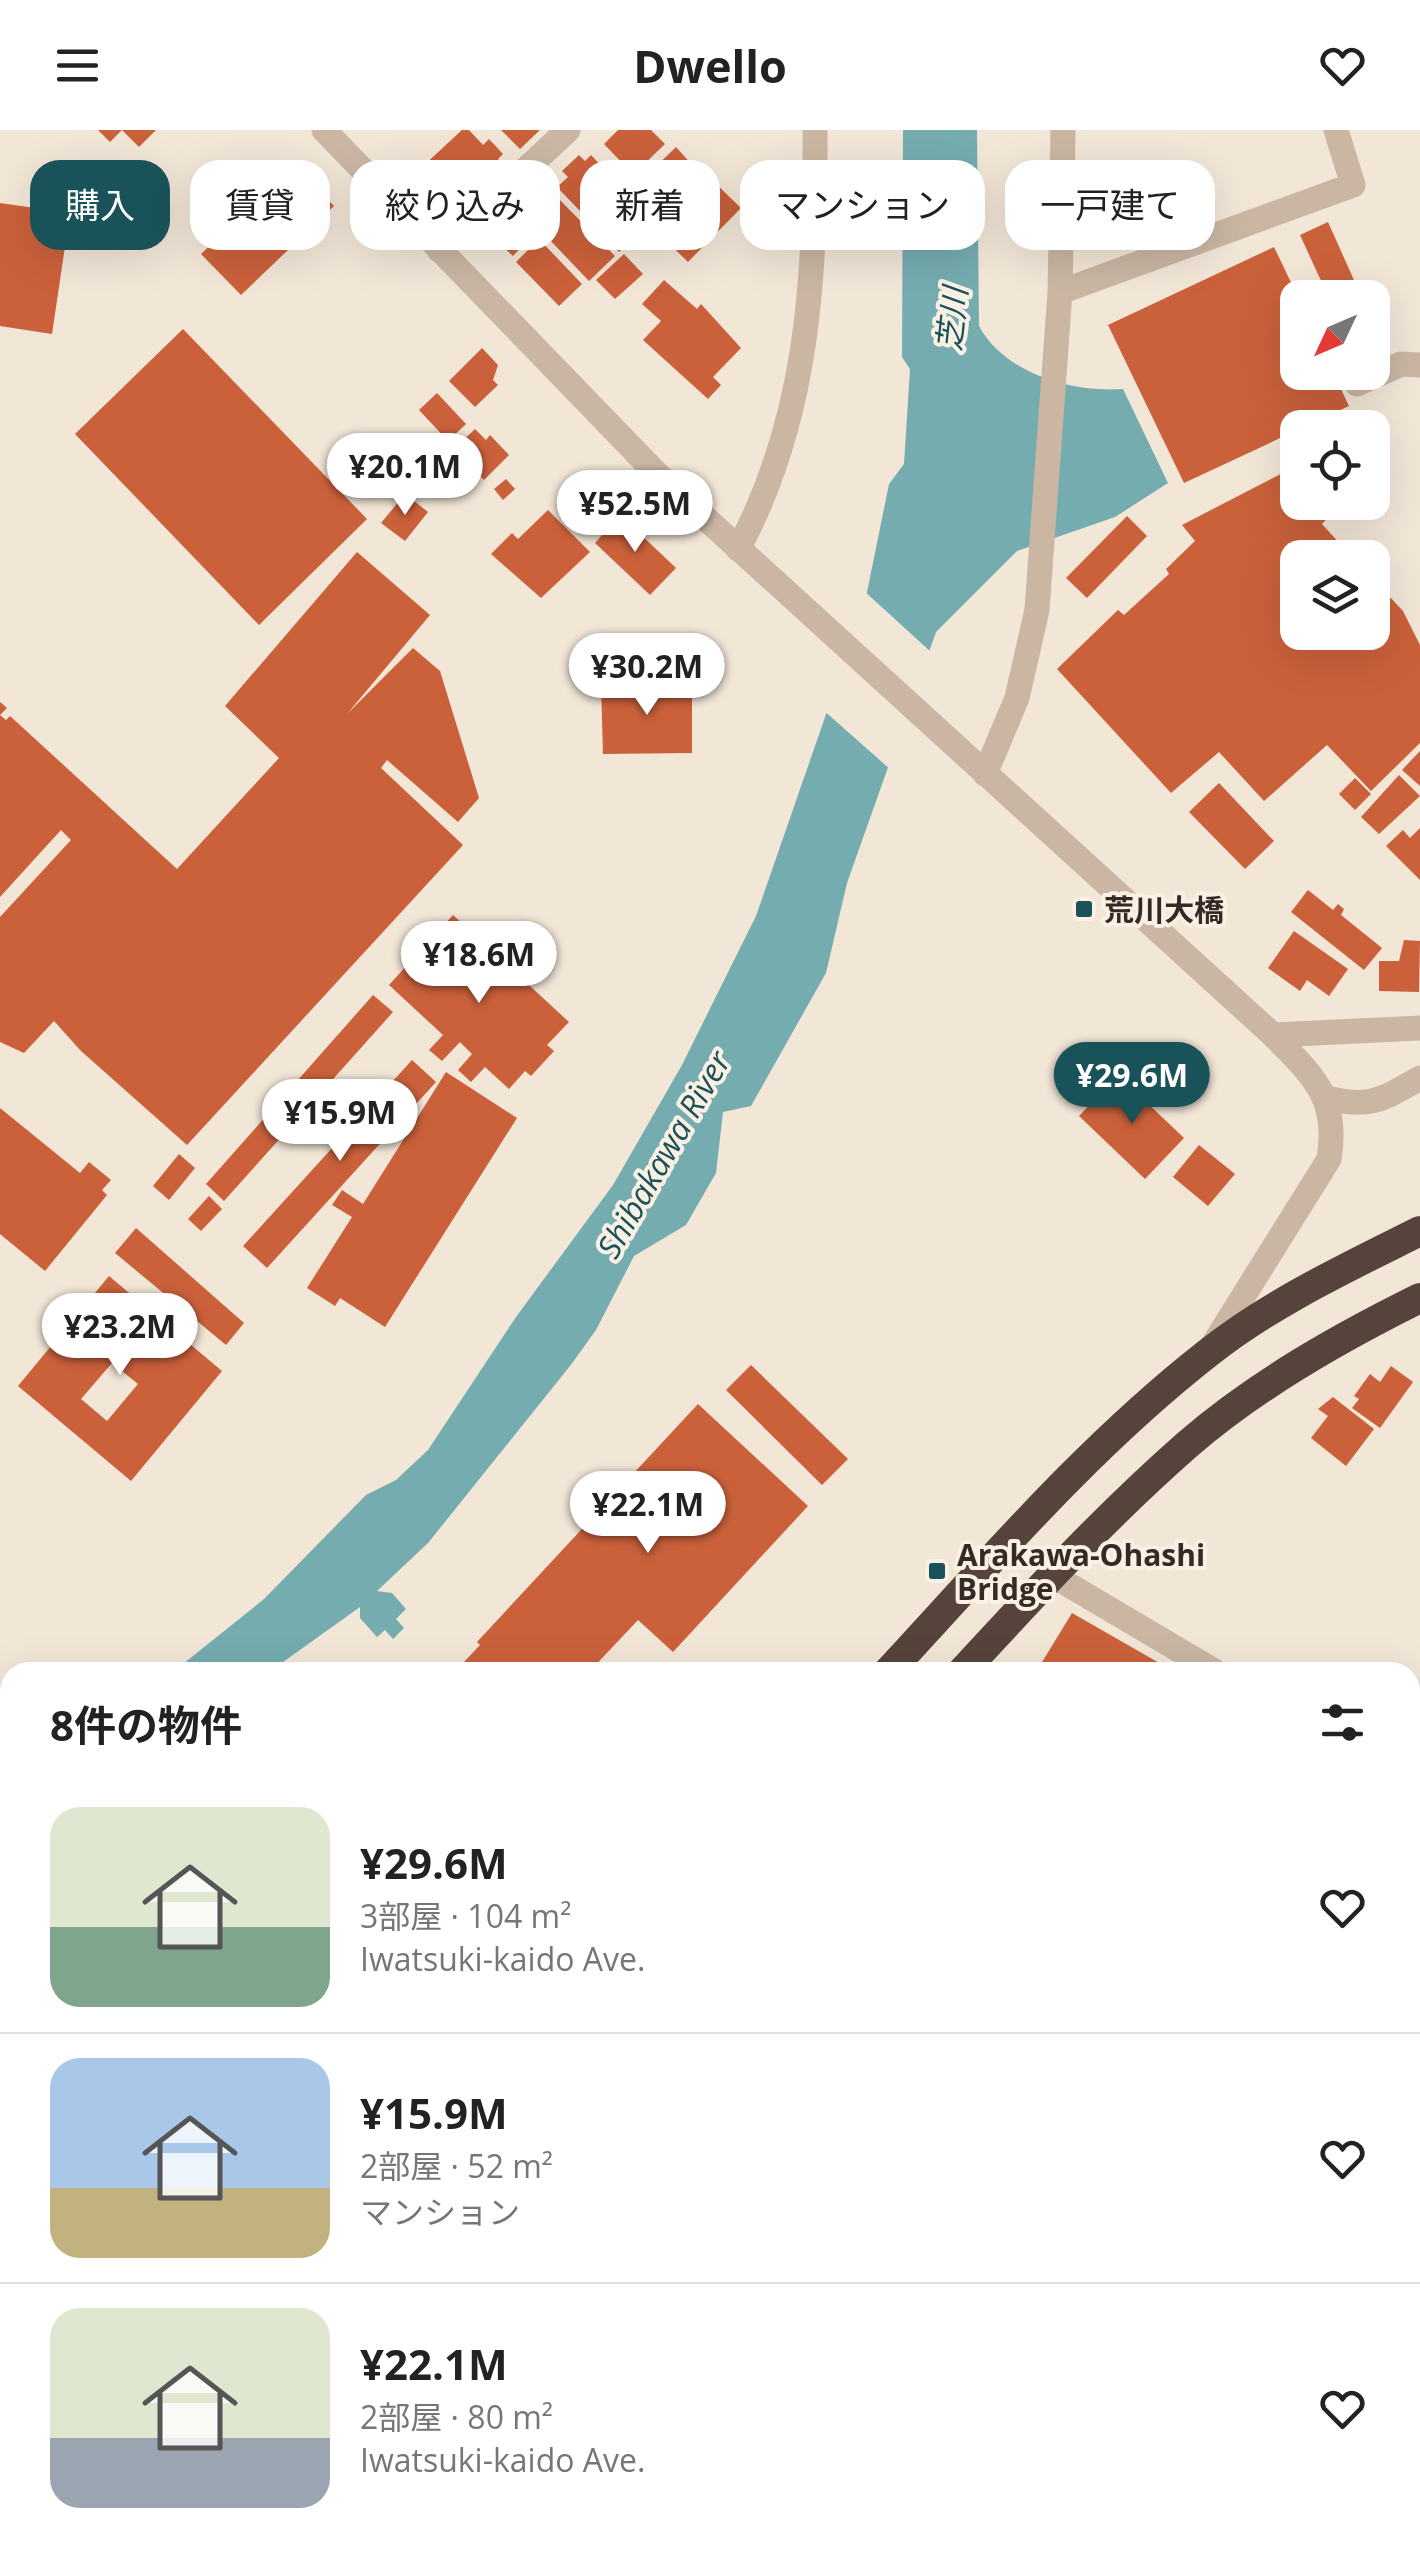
<!DOCTYPE html>
<html lang="ja">
<meta charset="utf-8">
<style>
body{margin:0;font-family:"Open Sans","Noto Sans JP",sans-serif;background:#f6f6f6;color:#222;height:100vh;display:flex;flex-direction:column;font-size:38px;white-space:nowrap}
*{box-sizing:border-box;margin:0}
p{font-size:32px;color:#767676}
.icon{flex:none;width:55px;height:55px;fill:none;stroke:currentColor;stroke-width:2;stroke-linecap:round;stroke-linejoin:round}
.map{position:relative;flex:1;overflow:hidden}
.side{position:absolute;left:0px;top:1532px;width:1420px;height:892px;display:flex;flex-direction:column;background:#fff;border-radius:30px 30px 0 0;box-shadow:0 10px 40px #0002}
.side>*{flex:none}
.top-card{position:absolute;left:30px;top:30px;width:1360px;height:90px;display:flex;gap:20px}
.needle{width:65px;rotate:226deg}
.tools{position:absolute;left:1280px;top:150px;display:grid;gap:20px}
.tools a{display:grid;place-items:center;width:110px;height:110px;border-radius:20px;background:#fff;box-shadow:0 10px 40px #0002;font-size:50px}
.price{position:absolute;translate:-50% -85px;padding:0 22px;border-radius:35px;background:#fff;color:#222;font-size:32px;line-height:65px;filter:drop-shadow(0 2px 5px #0008)}
.price::after{content:'';position:absolute;left:50%;top:60px;width:30px;height:22px;margin-left:-15px;background:inherit;clip-path:polygon(0 0,100% 0,50% 100%)}
.price.selected{background:#195258;color:#fff}
ul{padding:0;list-style:none}
li{display:flex;align-items:center;gap:30px;height:250px;padding:0 50px}
li+li{border-top:2px solid #e0e0e0}
li span{display:grid;place-items:center;flex:none;width:280px;height:200px;border-radius:30px;color:#555}
li>.icon{margin-inline-start:auto}
span .icon{width:120px;height:120px;fill:#fffc;stroke-width:1}
li b{font-size:42px}
h2{display:flex;justify-content:space-between;align-items:center;height:120px;padding:0 50px;font-size:42px}
.pill{padding:0 35px;border-radius:30px;background:#fff;box-shadow:0 10px 40px #0002;font-size:35px;line-height:90px}
.pill.selected{background:#195258;color:#fff}
header{display:flex;justify-content:space-between;align-items:center;height:130px;padding:0 50px;background:#fff;font-size:45px;font-weight:700}
.map>svg:first-child{display:block}
</style>
<header><svg class="icon" aria-label="menu" viewBox="0 0 24 24"><path d="M4 6h16M4 12h16M4 18h16"/></svg>Dwello<svg class="icon" aria-label="heart" viewBox="0 0 24 24"><path d="M12 20l-8-8c-3-5 5-10 8-4 3-6 11-1 8 4z"/></svg></header>
<div class="map">
<svg width="1420" height="2424" viewBox="0 0 1420 2424">
<rect width="100%" height="100%" fill="#f2e6d7"/>
<path fill="#75acb0" d="M903,0H977L979,196C1004,243 1072,263 1123,259L1168,353L1115,387L1017,421L936,502L847,753L826,843L751,976L723,982L716,1043L686,1095L634,1126L596,1200L570,1236L428,1413L377,1461L392,1463L406,1479L396,1489L404,1498L393,1509L385,1500L377,1507L360,1488V1477L269,1542H173L264,1469L366,1365L396,1350L428,1320L516,1187L613,1055L682,935L756,786L865,472L889,354L904,334L910,239L902,227Z
M10,1638V1707L0,1713V1643Z"/>
<path fill="#f2e6d7" d="M863,460L931,522L891,640L822,579Z"/>
<path fill="#cb613b" fill-rule="evenodd" d="M98,0H156L139,17L122,0L110,12Z
M462,0H469L483,15L489,9L503,24L498,29L501,33L457,74L422,37Z
M501,0H540L520,19Z
M618,0H651L665,14L637,41L630,35L627,38L604,14Z
M676,17L702,46L667,79L641,51Z
M579,25L585,31L591,25L632,68L641,59L662,81L619,122L557,57L568,47L562,41Z
M294,35L334,76L241,165L201,124Z
M419,41L448,73L435,84L407,52Z
M708,46L741,78L688,132L655,100Z
M551,61L615,126L589,151L526,85Z
M0,73L70,83L52,204L0,196Z
M1328,92L1362,168H1329L1300,105Z
M524,96L533,105L513,126L503,117Z
M539,109L582,154L559,176L516,132Z
M1274,117L1298,167V242H1333L1349,276L1184,353L1108,195Z
M624,124L643,144L615,169L596,150Z
M664,150L697,179L701,174L741,218L713,247L721,255L708,269L643,210L661,191L642,174Z
M183,199L367,389L259,495L75,304Z
M482,218L498,235L493,250L498,255L475,277L449,251Z
M437,263L466,294L448,311L419,280Z
M475,299L486,310L490,305L509,325L484,350L454,319Z
M1298,335V372H1343L1322,394L1353,428H1298V502H1372V448L1403,481L1420,515V613L1371,661L1327,615L1264,671L1219,622L1171,663L1057,539L1118,480L1124,485L1169,444L1166,439L1195,411L1182,395Z
M506,349L515,359L503,370L494,359Z
M405,364L428,382L405,411L381,393Z
M548,380L590,422L541,468L491,424L512,403L518,409Z
M620,385L676,438L650,465L595,413Z
M1127,386L1147,406L1087,468L1066,448Z
M357,422L430,485L347,584L413,518L440,541L479,668L458,692L387,630L381,638L463,715L187,1015L81,921L54,891L24,923L0,912V787L71,710L61,700L0,767V572L7,578L0,585L6,590L10,586L177,739L279,628L225,576Z
M692,552V623L603,624L601,553Z
M1420,621V656L1402,640Z
M1399,645L1420,666L1379,704L1361,687Z
M1355,648L1371,664L1355,680L1339,664Z
M1219,653L1274,711L1245,739L1189,682Z
M1420,698V750L1386,716L1403,700L1410,708Z
M1308,760L1333,780L1338,774L1344,779L1341,785L1382,818L1364,840L1291,782Z
M453,785L569,892L547,915L554,921L531,946L525,941L509,959L485,937L471,952L458,940L472,924L460,912L442,931L429,920L443,905L389,855Z
M1294,801L1348,839L1329,866L1307,850L1300,861L1268,838Z
M1404,810L1420,811L1419,862L1379,861V831H1399Z
M373,865L393,882L224,1071L206,1054Z
M412,930L436,952L267,1138L243,1116Z
M446,942L517,988L385,1197L340,1168L335,1176L307,1158L352,1087L332,1075L342,1060L363,1074Z
M1118,945L1184,1008L1145,1049L1079,986Z
M0,978L80,1043L89,1032L111,1050L102,1060L107,1065L45,1141L0,1104Z
M1199,1015L1235,1044L1208,1076L1173,1047Z
M179,1024L195,1038L169,1070L153,1056Z
M209,1066L222,1079L201,1101L188,1089Z
M136,1098L244,1193L226,1215L115,1123Z
M109,1146L222,1241L131,1351L18,1256ZM112,1233L138,1254L107,1291L81,1269Z
M751,1235L848,1329L822,1355L726,1260Z
M1391,1236L1413,1252L1380,1298L1352,1278L1359,1269L1354,1266L1370,1244L1380,1252Z
M1333,1267L1374,1299L1346,1336L1311,1308L1328,1286L1318,1279Z
M698,1274L808,1376L673,1522L638,1490L589,1542H475L464,1532L480,1515L477,1512Z
M1072,1483L1175,1542H1036Z
M1410,1783L1420,1795V1848L1410,1856Z
M1416,1864L1420,1865V1965L1410,1954V1869Z
M9,1874L10,1947L0,1952V1878Z
M1410,1969L1420,1981V2001L1410,2010Z
M1410,2051L1420,2064V2094L1410,2101Z
M1420,2110V2140L1410,2125V2117Z
M1420,2153V2174L1410,2160Z
M1410,2185L1420,2200V2278L1410,2263Z
M1410,2279L1420,2292L1410,2303Z
M1420,2391V2424H1411L1405,2415H1410V2398Z
M732,2415H764L767,2424H734Z
M861,2415H919L921,2424H863Z
M939,2415H989L994,2422L945,2424Z
M1020,2415H1082L1088,2424H1027Z
M1131,2415H1198L1204,2424H1130L1126,2418Z
M1203,2415H1267L1271,2420L1209,2424Z
M1379,2415H1401L1407,2424H1385Z"/>
<g fill="none" stroke-linecap="round" stroke-linejoin="round">
<path stroke="#cab6a3" stroke-width="25" d="M324,0L658,345L1273,905C1314,947 1339,968 1329,1029L1211,1218
M439,120L568,0
M1060,162L1353,55L1336,0
M1357,254L1401,234L1420,235
M738,419C808,290 816,145 815,0
M985,644L1017,568L1037,480L1060,162L1063,0
M1273,905L1420,898
M1328,968C1370,979 1383,969 1420,948
M1052,1445L1216,1542
M1410,1658L1414,1660L1420,1651
M0,2092L10,2115
M1410,2361L1420,2354
M1109,2415L1115,2424
M408,2424L463,2415
M1315,2424L1328,2415"/>
<path stroke="#776255" stroke-width="25" d="M156,2415L157,2424
M217,2415L221,2424"/>
<path stroke="#56443c" stroke-width="30" d="M888,1542C990,1432 1089,1316 1208,1223C1271,1173 1348,1137 1420,1101
M962,1542C1034,1464 1107,1385 1188,1314C1256,1255 1339,1208 1420,1168
M103,2424L112,2415
M192,2424L200,2415"/>
</g>
<g fill="#195258" stroke="#faf0e3" stroke-width="4">
<rect x="1074" y="769" width="20" height="20" rx="5"/>
<rect x="927" y="1431" width="20" height="20" rx="5"/>
</g>
<g text-anchor="middle" dominant-baseline="central" stroke-width="8" stroke-linejoin="round" paint-order="stroke">
<g font-size="30" font-weight="bold" fill="#352a25" stroke="#faf0e3" text-anchor="start">
<text x="1104" y="779">荒川大橋</text>
<text x="957" y="1424">Arakawa-Ohashi<tspan x="957" dy="34">Bridge</tspan></text>
</g>
<g font-size="32" font-style="italic" fill="#195258" stroke="#faf0e3">
<text transform="translate(951 189) rotate(-84)">芝川</text>
<text transform="translate(663 1024) rotate(-60)">Shibakawa River</text>
</g>
</g>
</svg>
<div class="tools">
<a><svg class="needle" viewBox="-14 -14 28 28"><path d="M0-13l5 13h-10z" fill="#e53935"/><path d="M0 13l5-13h-10z" fill="#767676"/></svg></a>
<a><svg class="icon" aria-label="locate" viewBox="0 0 24 24"><circle cx="12" cy="12" r="6"/><path d="M12 2v4M12 18v4M2 12h4M18 12h4"/></svg></a>
<a><svg class="icon" aria-label="layers" viewBox="0 0 24 24"><path d="M12 4l9 5-9 5-9-5zM3 14l9 5 9-5"/></svg></a>
</div>
<b class="price" style="left:405px;top:388px">¥20.1M</b>
<b class="price" style="left:635px;top:425px">¥52.5M</b>
<b class="price" style="left:647px;top:588px">¥30.2M</b>
<b class="price" style="left:479px;top:876px">¥18.6M</b>
<b class="price selected" style="left:1132px;top:997px">¥29.6M</b>
<b class="price" style="left:340px;top:1034px">¥15.9M</b>
<b class="price" style="left:120px;top:1248px">¥23.2M</b>
<b class="price" style="left:648px;top:1426px">¥22.1M</b>
<div class="top-card">
<a class="pill selected">購入</a>
<a class="pill">賃貸</a>
<a class="pill">絞り込み</a>
<a class="pill">新着</a>
<a class="pill">マンション</a>
<a class="pill">一戸建て</a>
</div>
<section class="side">
<h2>8件の物件<svg class="icon" aria-label="filters" viewBox="0 0 24 24"><path d="M4 7h16M4 17h16"/><circle cx="9" cy="7" r="2"/><circle cx="15" cy="17" r="2"/></svg></h2>
<ul>
<li><span style="background:linear-gradient(#dfe7d0 60%,#7fa58c 0)"><svg class="icon" aria-label="home" viewBox="0 0 24 24"><path d="M3 11l9-7 9 7M6 9v11h12V9"/></svg></span><div><b>¥29.6M</b><p>3部屋 · 104 m²</p><p>Iwatsuki-kaido Ave.</p></div><svg class="icon" aria-label="heart" viewBox="0 0 24 24"><path d="M12 20l-8-8c-3-5 5-10 8-4 3-6 11-1 8 4z"/></svg></li>
<li><span style="background:linear-gradient(#a9c7e8 65%,#c2b280 0)"><svg class="icon" aria-label="home" viewBox="0 0 24 24"><path d="M3 11l9-7 9 7M6 9v11h12V9"/></svg></span><div><b>¥15.9M</b><p>2部屋 · 52 m²</p><p>マンション</p></div><svg class="icon" aria-label="heart" viewBox="0 0 24 24"><path d="M12 20l-8-8c-3-5 5-10 8-4 3-6 11-1 8 4z"/></svg></li>
<li><span style="background:linear-gradient(#dfe7d0 65%,#9aa5b1 0)"><svg class="icon" aria-label="home" viewBox="0 0 24 24"><path d="M3 11l9-7 9 7M6 9v11h12V9"/></svg></span><div><b>¥22.1M</b><p>2部屋 · 80 m²</p><p>Iwatsuki-kaido Ave.</p></div><svg class="icon" aria-label="heart" viewBox="0 0 24 24"><path d="M12 20l-8-8c-3-5 5-10 8-4 3-6 11-1 8 4z"/></svg></li>
</ul>
</section>
</div>
